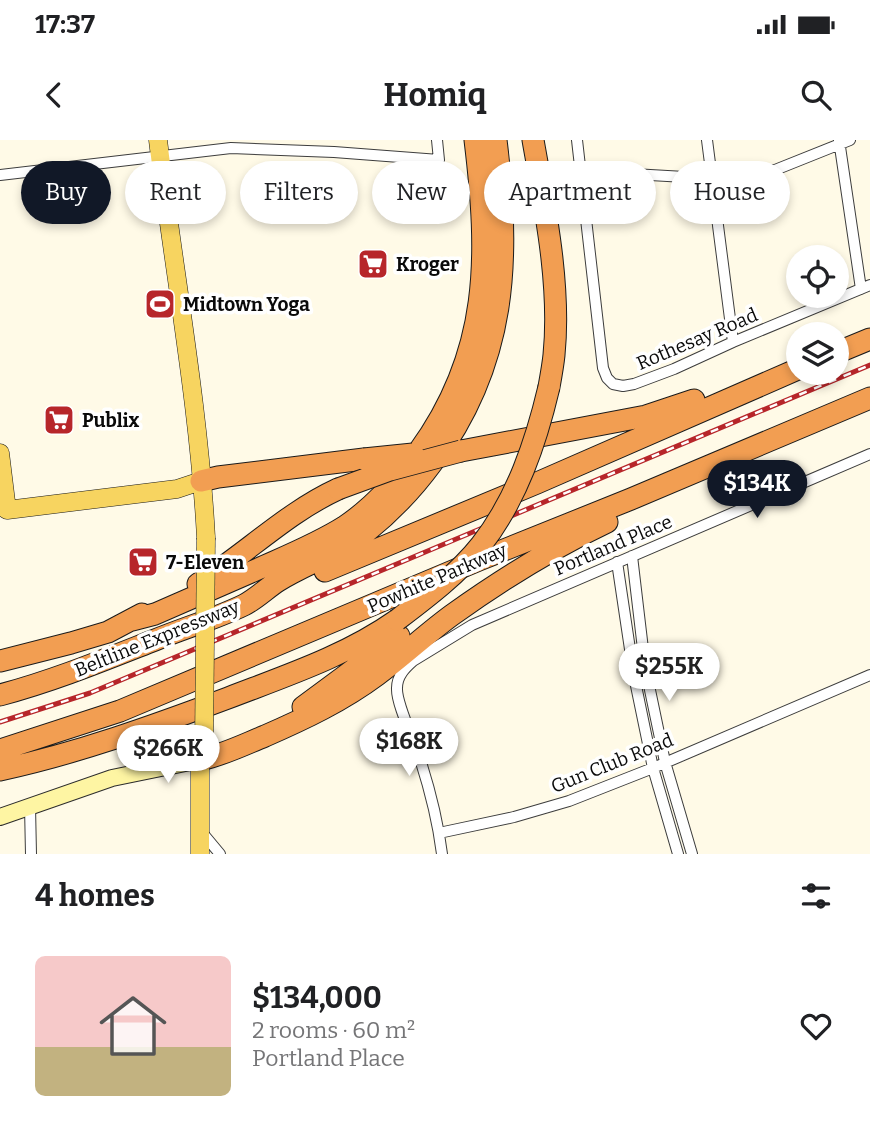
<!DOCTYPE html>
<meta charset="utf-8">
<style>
body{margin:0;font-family:Bitter,serif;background:#f6f6f6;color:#202124;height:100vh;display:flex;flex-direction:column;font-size:26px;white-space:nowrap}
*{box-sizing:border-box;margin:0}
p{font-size:23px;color:#757577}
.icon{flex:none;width:38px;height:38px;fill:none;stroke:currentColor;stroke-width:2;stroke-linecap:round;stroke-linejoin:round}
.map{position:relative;height:714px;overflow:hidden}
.sheet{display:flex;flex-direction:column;background:#fff;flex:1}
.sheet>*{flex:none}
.hud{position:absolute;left:21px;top:21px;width:830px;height:63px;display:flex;gap:14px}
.controls{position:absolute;left:786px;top:105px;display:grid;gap:14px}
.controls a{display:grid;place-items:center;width:63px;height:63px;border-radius:50%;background:#fff;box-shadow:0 4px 10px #0003;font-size:35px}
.price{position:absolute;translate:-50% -60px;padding:0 16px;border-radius:24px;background:#fff;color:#222;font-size:23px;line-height:46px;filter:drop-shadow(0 2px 4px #0008)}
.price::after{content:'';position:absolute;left:50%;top:42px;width:21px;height:16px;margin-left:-10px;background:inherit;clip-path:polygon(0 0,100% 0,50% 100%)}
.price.on{background:#111827;color:#fff}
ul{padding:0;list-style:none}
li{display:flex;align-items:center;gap:21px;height:175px;padding:0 35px}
li span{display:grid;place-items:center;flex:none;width:196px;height:140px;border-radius:10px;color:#555}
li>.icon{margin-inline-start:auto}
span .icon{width:84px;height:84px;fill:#fffc;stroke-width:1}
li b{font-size:30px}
h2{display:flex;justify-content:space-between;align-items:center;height:84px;padding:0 35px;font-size:30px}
.chip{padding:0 24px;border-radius:32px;background:#fff;box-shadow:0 4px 10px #0003;font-size:24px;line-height:63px}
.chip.on{background:#111827;color:#fff}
.status{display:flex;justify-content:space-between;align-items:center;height:49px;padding:0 35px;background:#fff;direction:ltr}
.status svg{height:19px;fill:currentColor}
header{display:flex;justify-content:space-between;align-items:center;height:91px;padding:0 35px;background:#fff;font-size:32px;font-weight:700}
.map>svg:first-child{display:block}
</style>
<div class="status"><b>17:37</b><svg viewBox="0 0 49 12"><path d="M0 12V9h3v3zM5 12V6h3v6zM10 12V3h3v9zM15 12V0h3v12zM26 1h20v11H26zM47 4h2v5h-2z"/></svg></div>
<header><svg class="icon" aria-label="back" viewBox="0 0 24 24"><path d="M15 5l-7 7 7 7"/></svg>Homiq<svg class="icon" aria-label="search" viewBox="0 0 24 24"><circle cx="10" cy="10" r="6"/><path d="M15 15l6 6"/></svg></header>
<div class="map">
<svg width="870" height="714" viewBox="0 0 870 714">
<rect width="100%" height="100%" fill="#fffae7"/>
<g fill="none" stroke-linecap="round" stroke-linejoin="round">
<g stroke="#3d3d3d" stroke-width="12">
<path id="street" d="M577,0L603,228L607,238L613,244L623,246L634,244L674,229L733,202L870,145
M707,0L733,202
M839,0L861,149
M581,31L702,38H721L775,30L850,0
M0,35L231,8L334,12L439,20L437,0
M632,416L645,526L665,622L692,714
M617,422L634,536L653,628L678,714
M30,666L31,714
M200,690L220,714
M439,693L514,677L569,661L653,628L870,535
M442,714C438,682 430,650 420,619C415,602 396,564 397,548C397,536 405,528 413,521L472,485L870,314"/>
</g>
<g stroke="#2c2c2c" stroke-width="18">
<path id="secondary" d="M0,677L112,638L200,620"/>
</g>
<g stroke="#1b1b1b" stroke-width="19">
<path id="primary" d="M158,0C174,133 199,265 206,398
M0,313L7,370L177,349L201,341
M200,714V620L203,609"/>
</g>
<g stroke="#1b1b1b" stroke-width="23">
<path id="highway" d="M533,0C545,68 561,146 554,215C553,225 551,236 549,247
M836,213L870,199
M461,311L646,276L694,260
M201,341L218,337L364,319
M325,431L537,343L798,229
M198,444C246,414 286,373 338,349
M132,480L155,474C190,459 224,444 258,429C287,416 317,404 344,387C374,367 398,340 419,311C491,212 489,116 475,0
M0,521L71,503L108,492L142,474
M0,555C53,541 104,520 155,500C184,488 215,479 244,465C256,459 267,448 278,441C307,423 340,413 366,392C391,372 413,349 432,323C507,223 511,119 496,0
M303,567L399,496
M0,610L120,571L479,420L631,359L870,258
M200,620C223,615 243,605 265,596C304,579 342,561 377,535C403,516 426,494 452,475C501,440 552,408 607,382
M0,630C78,613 153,586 228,558C285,536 346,516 397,480"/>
</g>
<use href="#street" stroke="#fff" stroke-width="10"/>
<use href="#secondary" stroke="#fef5a3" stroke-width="16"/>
<use href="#primary" stroke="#f7d460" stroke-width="18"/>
<use href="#highway" stroke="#f29e52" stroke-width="21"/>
<g stroke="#b7262a" stroke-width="5">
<path id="rail" d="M0,582L90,553L870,225"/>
</g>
<use href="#rail" stroke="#fff" stroke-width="2.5" stroke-dasharray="8" stroke-linecap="butt"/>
<g stroke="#1b1b1b" stroke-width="19" stroke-linecap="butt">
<path id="primary-bridge" d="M204,604L206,398"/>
</g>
<g stroke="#1b1b1b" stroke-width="23" stroke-linecap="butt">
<path id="highway-bridge" d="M364,319L413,314
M338,349L390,330L461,311
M397,480C426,458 458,434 481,405C517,359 536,302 549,247"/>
</g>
<use href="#primary-bridge" stroke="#f7d460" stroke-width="18"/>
<use href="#highway-bridge" stroke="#f29e52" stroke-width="21"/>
</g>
<defs>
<g id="supermarket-square" transform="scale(1.575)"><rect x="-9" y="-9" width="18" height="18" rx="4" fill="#b7262a" stroke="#fff"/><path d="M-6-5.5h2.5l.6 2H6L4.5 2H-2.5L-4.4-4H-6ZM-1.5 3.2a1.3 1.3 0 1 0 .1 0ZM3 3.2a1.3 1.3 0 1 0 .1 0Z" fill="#fff"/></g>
<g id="stadium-square" transform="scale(1.575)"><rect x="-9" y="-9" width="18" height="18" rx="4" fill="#b7262a" stroke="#fff"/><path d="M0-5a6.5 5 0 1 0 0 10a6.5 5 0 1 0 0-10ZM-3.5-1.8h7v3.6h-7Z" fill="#fff"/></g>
</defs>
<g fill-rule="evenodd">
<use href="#supermarket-square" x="373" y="124"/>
<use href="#stadium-square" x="160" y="164"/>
<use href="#supermarket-square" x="59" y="280"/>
<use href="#supermarket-square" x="143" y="422"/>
</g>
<g text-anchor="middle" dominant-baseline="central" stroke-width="7" stroke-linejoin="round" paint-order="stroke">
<g font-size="19" font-weight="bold" fill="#0a0a0a" stroke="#fff" text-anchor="start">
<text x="396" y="124">Kroger</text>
<text x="183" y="164">Midtown Yoga</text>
<text x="82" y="280">Publix</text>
<text x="166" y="422">7-Eleven</text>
</g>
<g font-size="19" fill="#0a0a0a" stroke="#fff">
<text transform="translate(697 199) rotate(-23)">Rothesay Road</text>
<text transform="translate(613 405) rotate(-23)">Portland Place</text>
<text transform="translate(437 438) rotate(-23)">Powhite Parkway</text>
<text transform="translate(157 498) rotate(-22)">Beltline Expressway</text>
<text transform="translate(612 623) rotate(-22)">Gun Club Road</text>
</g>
</g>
</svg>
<div class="controls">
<a><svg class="icon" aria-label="locate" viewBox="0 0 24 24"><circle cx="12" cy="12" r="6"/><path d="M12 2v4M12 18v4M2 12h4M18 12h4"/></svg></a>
<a><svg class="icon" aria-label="layers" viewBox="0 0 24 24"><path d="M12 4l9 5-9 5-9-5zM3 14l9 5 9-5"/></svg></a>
</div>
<b class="price on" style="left:757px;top:380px">$134K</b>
<b class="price" style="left:669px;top:563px">$255K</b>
<b class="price" style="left:409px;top:638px">$168K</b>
<b class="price" style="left:168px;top:645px">$266K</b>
<div class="hud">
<a class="chip on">Buy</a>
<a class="chip">Rent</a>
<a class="chip">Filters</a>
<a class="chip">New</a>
<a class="chip">Apartment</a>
<a class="chip">House</a>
</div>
</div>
<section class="sheet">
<h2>4 homes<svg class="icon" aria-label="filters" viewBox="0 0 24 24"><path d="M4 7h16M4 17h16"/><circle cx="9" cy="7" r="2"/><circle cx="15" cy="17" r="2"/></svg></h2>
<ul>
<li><span style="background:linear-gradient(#f6c9c9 65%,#c2b280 0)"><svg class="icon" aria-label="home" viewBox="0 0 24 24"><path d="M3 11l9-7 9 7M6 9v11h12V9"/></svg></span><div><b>$134,000</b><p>2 rooms · 60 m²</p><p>Portland Place</p></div><svg class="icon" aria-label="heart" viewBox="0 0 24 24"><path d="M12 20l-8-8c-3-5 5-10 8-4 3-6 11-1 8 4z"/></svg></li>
</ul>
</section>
